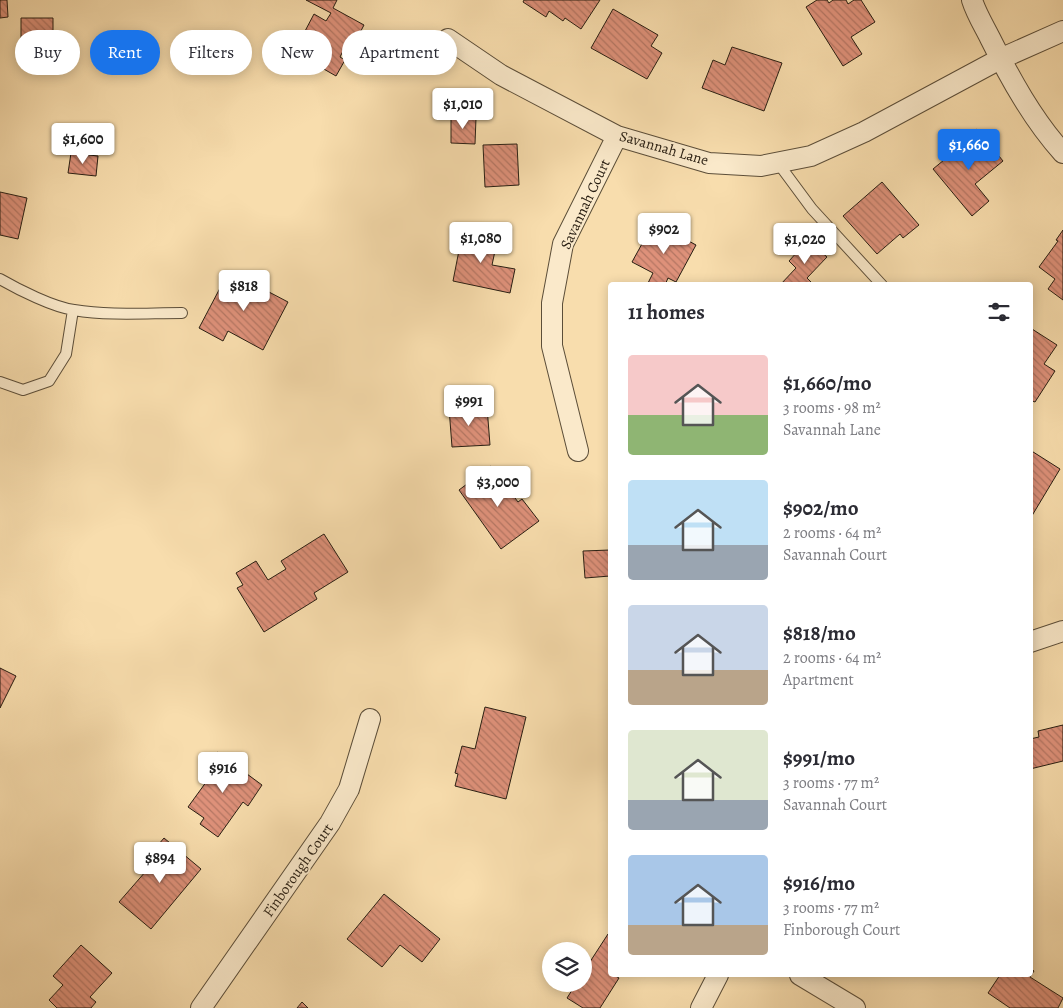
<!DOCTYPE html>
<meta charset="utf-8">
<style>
body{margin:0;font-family:Alegreya,serif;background:#f2f2f3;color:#2b2b33;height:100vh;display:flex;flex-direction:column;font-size:19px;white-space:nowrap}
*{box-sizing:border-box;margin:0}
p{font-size:16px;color:#7c7c81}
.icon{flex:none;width:28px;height:28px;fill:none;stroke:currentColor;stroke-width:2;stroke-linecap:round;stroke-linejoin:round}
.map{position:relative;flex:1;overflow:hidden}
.drawer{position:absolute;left:608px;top:282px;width:425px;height:695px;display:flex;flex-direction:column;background:#fff;border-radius:5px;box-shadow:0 2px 12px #0003}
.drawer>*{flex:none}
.hud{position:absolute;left:15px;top:30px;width:475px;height:45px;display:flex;gap:10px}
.buttons{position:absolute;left:542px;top:942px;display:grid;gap:10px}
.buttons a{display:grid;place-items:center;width:50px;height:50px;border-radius:50%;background:#fff;box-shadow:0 2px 12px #0003;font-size:25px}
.price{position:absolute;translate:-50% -42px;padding:0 11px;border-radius:5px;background:#fff;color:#222;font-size:16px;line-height:32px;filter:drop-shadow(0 1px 2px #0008)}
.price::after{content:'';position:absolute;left:50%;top:30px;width:15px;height:11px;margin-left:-8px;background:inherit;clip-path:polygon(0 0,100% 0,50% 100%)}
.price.selected{background:#1a73e8;color:#fff}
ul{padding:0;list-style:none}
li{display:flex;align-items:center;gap:15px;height:125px;padding:0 20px}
li span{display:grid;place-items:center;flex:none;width:140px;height:100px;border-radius:5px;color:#555}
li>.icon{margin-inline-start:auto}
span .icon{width:60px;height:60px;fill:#fffc;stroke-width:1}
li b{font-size:21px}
h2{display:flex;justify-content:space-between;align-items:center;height:60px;padding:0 20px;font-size:21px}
.chip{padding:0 18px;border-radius:22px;background:#fff;box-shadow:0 2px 12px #0003;font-size:18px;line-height:45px}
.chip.selected{background:#1a73e8;color:#fff}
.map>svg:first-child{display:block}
</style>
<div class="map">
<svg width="1063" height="1008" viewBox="0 0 1063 1008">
<defs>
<pattern id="building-back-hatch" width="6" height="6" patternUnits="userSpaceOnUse" patternTransform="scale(1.25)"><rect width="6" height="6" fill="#de917a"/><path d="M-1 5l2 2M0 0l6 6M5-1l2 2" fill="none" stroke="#b47663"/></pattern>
</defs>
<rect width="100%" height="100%" fill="#f8ddad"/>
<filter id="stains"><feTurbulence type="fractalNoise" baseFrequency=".004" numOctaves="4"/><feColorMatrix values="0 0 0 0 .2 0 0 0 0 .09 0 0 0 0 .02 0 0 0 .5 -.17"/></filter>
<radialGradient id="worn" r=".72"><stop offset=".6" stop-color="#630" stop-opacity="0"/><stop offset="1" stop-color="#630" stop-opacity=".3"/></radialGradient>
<path fill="url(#building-back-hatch)" stroke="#281e12" d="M0,0H7L8,17L0,18Z
M306,0H337L333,8L364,25L353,46L347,43L340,57L345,60L336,76L294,52L314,14L326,21L331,13Z
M524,0H600L581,29L565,18L563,21L549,11L546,17L523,2Z
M817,0H827L829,3L833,0H846L848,4L854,0H861L875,22L851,37L862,54L843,66L806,7Z
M613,9L658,35L651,46L662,53L647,79L591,48Z
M21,18H53V59H21Z
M732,47L782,63L764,111L702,88L713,60L725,65Z
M451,117L476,118L475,144L451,143Z
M977,129L1003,161L975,184L989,201L972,216L933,169L961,146L959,144Z
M517,144L519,185L485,187L483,145Z
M71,153L98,156L96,176L68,173Z
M882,182L919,225L903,238L900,234L877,254L843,216Z
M0,192L27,198L18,239L0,235Z
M654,222L696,245L676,282L668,278L665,285H647L653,273L632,262Z
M463,230L498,237L492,265L515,269L510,293L453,281Z
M1063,230V300L1048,289L1055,279L1039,267L1058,241L1056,240Z
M808,240L827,257L807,278L814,285H780L796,268L789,261Z
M229,271L288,302L263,350L228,331L223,341L199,328Z
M1032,329L1057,345L1044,364L1055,371L1035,402L1030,400V332Z
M487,407L490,445L452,447L449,408Z
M1030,450L1060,469L1030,519Z
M491,466L518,502L522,499L539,521L501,549L459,490Z
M324,534L348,572L314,593L317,599L264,632L237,588L243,585L236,573L256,561L268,580L286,569L281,561Z
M610,550V576L585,578L583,551Z
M0,668L16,676L0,708Z
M485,707L526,717L506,799L455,786L458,774L455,773L462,746L475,749Z
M1063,725V761L1030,769V739L1039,737L1038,731Z
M217,752L262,785L248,806L243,802L218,837L200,824L204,818L188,807L212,774L205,769Z
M164,838L201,869L151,929L119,902L153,863L147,858Z
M384,894L440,939L422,962L400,945L382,967L347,939Z
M608,934L610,936V975H614L619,978L600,1008H583L567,998L576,984H584V971Z
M81,945L112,973L90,997L96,1002L91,1008H57L49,1000L63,985L53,976Z
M1030,968L1034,971L1030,977L1063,998L1058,1008H1010L988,993L1000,975H1030Z
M302,1002L308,1008H297Z"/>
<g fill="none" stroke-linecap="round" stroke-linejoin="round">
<g stroke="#5c4e39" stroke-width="12">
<path id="service" d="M778,163L812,209L882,285
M0,279C19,290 53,307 74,310C109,316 146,313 182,313
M0,382L23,390L49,381L66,354L73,310"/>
</g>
<g stroke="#5c4e39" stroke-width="22">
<path id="minor" d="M972,0C976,13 984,26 990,38C1010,78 1033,120 1063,153
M448,39L501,75L617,136L709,163L761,166L811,156L864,132L1000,59L1063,31
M578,451L552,346V303L563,244L617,136
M1030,642L1063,631
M800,975L855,1008
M201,1008L330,823L349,789L370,719
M701,1008L718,975"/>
</g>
<use href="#service" stroke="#fae9ca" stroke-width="10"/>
<use href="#minor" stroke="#fae9ca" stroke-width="20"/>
</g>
<g text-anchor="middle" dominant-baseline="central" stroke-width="4" stroke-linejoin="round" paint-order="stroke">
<g font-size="15" fill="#281e12" stroke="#fae9ca">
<text transform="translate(664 148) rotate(16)">Savannah Lane</text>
<text transform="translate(585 204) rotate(-65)">Savannah Court</text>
<text transform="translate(298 870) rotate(-55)">Finborough Court</text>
</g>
</g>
<rect width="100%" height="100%" filter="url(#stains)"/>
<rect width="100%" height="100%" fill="url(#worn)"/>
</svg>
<div class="buttons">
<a><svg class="icon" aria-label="layers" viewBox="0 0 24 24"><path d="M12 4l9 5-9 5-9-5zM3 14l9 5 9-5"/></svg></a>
</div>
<b class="price" style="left:463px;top:130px">$1,010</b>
<b class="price" style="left:83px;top:165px">$1,600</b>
<b class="price selected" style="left:969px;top:171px">$1,660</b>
<b class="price" style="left:664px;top:255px">$902</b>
<b class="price" style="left:481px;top:264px">$1,080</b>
<b class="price" style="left:805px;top:265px">$1,020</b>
<b class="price" style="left:244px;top:312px">$818</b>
<b class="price" style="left:469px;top:427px">$991</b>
<b class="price" style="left:498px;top:508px">$3,000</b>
<b class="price" style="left:223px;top:794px">$916</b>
<b class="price" style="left:160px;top:884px">$894</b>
<div class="hud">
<a class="chip">Buy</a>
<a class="chip selected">Rent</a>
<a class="chip">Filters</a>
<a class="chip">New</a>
<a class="chip">Apartment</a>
</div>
<section class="drawer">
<h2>11 homes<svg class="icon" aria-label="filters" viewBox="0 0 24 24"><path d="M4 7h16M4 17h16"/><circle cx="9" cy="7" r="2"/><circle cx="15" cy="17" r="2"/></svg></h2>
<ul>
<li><span style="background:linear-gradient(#f6c9c9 60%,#8fb573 0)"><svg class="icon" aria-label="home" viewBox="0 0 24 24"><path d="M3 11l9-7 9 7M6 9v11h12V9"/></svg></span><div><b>$1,660/mo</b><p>3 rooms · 98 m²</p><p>Savannah Lane</p></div></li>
<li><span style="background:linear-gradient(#bfe0f5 65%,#9aa5b1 0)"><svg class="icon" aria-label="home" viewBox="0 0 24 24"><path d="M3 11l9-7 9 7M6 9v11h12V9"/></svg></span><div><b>$902/mo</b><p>2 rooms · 64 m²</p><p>Savannah Court</p></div></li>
<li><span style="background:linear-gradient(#c9d6e8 65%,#b9a48a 0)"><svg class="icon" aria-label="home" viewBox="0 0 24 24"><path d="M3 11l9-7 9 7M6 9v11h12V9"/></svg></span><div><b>$818/mo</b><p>2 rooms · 64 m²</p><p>Apartment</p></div></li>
<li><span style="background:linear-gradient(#dfe7d0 70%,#9aa5b1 0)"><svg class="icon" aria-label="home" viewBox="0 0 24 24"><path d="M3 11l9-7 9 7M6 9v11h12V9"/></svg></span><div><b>$991/mo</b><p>3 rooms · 77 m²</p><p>Savannah Court</p></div></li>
<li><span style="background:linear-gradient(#a9c7e8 70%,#b9a48a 0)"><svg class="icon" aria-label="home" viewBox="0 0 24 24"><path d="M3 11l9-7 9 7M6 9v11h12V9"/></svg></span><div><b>$916/mo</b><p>3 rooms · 77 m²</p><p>Finborough Court</p></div></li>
</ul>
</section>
</div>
